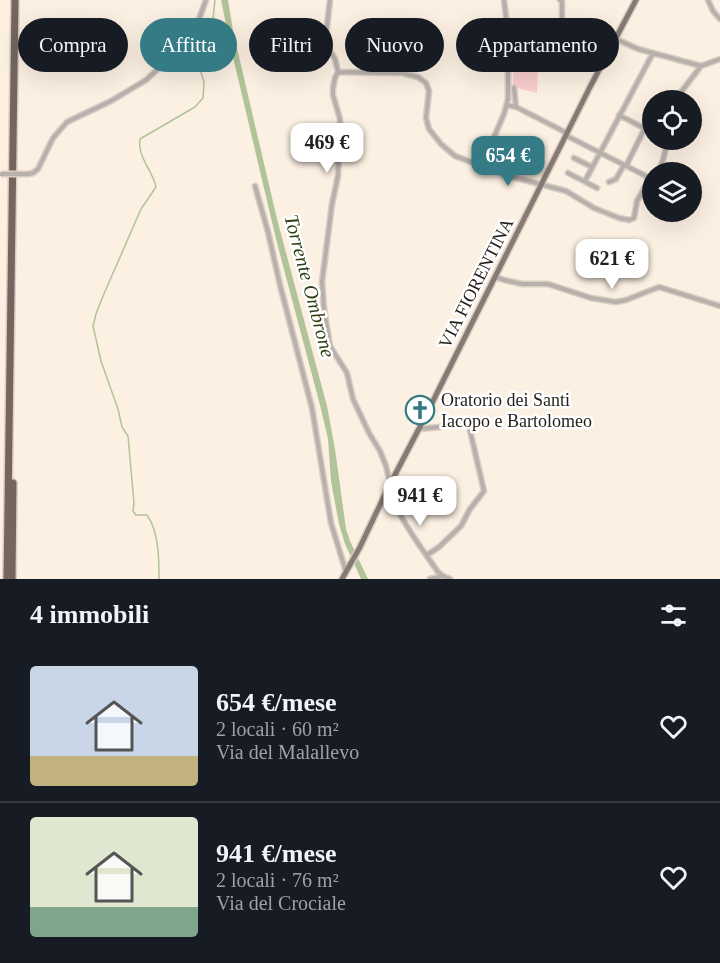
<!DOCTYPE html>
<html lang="it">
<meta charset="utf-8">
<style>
body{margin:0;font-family:"Times New Roman",serif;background:#20242c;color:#f1f3f6;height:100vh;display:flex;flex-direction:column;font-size:22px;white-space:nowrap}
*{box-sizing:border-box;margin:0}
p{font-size:20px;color:#9ea1a6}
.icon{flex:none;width:33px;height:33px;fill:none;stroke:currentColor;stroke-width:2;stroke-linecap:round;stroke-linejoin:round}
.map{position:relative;height:579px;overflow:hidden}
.panel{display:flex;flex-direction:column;background:#171b24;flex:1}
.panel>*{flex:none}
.guide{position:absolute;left:18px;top:18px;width:684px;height:54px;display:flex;gap:12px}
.tools{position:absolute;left:642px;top:90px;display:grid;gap:12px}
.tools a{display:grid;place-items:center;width:60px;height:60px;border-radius:50%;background:#171b24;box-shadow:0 6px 24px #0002;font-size:30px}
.price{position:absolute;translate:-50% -51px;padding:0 14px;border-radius:12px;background:#fff;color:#222;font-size:20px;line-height:39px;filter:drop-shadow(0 2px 3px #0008)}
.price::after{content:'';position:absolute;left:50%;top:36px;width:18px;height:14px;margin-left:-9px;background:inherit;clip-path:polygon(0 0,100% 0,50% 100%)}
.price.selected{background:#347b85;color:#fff}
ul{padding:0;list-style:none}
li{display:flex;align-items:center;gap:18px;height:150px;padding:0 30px}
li+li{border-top:2px solid #363941}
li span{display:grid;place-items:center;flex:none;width:168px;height:120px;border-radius:6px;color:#555}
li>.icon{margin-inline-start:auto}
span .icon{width:72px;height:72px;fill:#fffc;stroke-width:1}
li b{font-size:26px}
h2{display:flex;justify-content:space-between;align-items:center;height:72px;padding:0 30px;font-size:26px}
.tag{padding:0 21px;border-radius:27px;background:#171b24;box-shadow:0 6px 24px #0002;font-size:21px;line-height:54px}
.tag.selected{background:#347b85;color:#fff}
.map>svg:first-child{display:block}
</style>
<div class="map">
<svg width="720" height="579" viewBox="0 0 720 579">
<rect width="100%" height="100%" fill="#fcf0e2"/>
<path fill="#facece" d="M551,44H584L591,48L585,61L551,60L550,68H538L537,93L513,87L514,49L550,50Z"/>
<path fill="#b1c398" d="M221,0H228L233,31L277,219L327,406L335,449L346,529L350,541L368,579H361L345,544L339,524L331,481L328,439L320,405L277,243L232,53Z"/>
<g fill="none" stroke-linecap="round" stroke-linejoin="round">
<path stroke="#b1c398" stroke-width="1.5" d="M159,579C159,559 159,532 147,515H136L133,511L134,503L128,436L122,427L118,409L101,361L93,326L96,314L103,296L141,209L156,187C153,171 137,157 140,139L195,107L203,98L204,82L198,63L202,41L213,19L215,0"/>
<g stroke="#d9cec2" stroke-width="7">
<path id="minor" d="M330,0L325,43L335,59L338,72
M560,0L562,1V33
M708,0L713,11L720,19
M508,33L600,34L615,42
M616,39L638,49L701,66
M514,88L516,107
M675,100L701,66L720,59
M507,105L516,107L567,133
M619,115L642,127L644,130L626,166
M567,136L644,175L651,180
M574,158L592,167
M482,165L504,114L508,99V33L504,0
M658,172L663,160L668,140
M568,173L597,188
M28,174L33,173L38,169L53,138L67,122L111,101L146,80L170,58L193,30L199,19L206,0
M585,181L653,53
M609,182L616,179L624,165
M255,186L268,232L280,285L312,408L331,523L346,572
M495,277L508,281L522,284H548L591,298L616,302L626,300L659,287L720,306
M419,429L440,427L462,421L466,422L469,426L484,491L470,509L461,526L439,547L427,555
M390,483L386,466L380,451L369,433L353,399L347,373L330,346L324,309L322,282L332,204L338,176L340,119L333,95V88L335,78L338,72L402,73L418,77L426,83L429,91L426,118L429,129L441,144L455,156L509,176L566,191L594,208L619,218L629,220L634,218L637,201L645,187L652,178
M388,488C395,495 396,505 400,514C411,535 425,553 438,572L443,576L450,579
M430,579L443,576"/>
</g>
<g stroke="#d9cec2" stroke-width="8">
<path id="major" d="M342,579L360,547L388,488L423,421L590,87L636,0"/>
</g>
<g stroke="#d9cec2" stroke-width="10">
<path id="highway" d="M7,579L15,0
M12,579L13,483"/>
</g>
<use href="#minor" stroke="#b8b0ad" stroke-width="4"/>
<use href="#major" stroke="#877973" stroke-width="5"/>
<use href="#highway" stroke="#75655e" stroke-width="7"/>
<g stroke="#d9cec2" stroke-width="7" stroke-linecap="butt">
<path id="minor-bridge" d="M1,174H28"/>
</g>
<use href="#minor-bridge" stroke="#b8b0ad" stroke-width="4"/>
</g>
<defs>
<g id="church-ring" transform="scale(1.5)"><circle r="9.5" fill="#fff" stroke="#347b85" stroke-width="1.5"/><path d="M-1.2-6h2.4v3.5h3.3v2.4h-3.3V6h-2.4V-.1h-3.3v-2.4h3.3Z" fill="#347b85"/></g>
</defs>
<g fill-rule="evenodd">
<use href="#church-ring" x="420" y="410"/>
</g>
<g text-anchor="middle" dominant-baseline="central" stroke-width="5" stroke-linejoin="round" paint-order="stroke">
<g font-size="18" fill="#221e19" stroke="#fff">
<text transform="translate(476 283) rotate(-63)">VIA FIORENTINA</text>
</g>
<g font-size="18" fill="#221e19" stroke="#fff" text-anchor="start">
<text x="441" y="400">Oratorio dei Santi<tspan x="441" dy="21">Iacopo e Bartolomeo</tspan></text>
</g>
<g font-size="20" font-style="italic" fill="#2f3f0f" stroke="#fff">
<text transform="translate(310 286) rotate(75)">Torrente Ombrone</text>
</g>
</g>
</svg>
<div class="tools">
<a><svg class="icon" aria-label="locate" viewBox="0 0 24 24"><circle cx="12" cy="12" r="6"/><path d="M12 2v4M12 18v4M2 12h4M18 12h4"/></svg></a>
<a><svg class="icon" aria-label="layers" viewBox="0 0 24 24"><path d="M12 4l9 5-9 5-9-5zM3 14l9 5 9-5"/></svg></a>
</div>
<b class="price" style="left:327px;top:174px">469 €</b>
<b class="price selected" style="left:508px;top:187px">654 €</b>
<b class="price" style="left:612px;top:290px">621 €</b>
<b class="price" style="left:420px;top:527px">941 €</b>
<div class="guide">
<a class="tag">Compra</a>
<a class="tag selected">Affitta</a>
<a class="tag">Filtri</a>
<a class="tag">Nuovo</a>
<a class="tag">Appartamento</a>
</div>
</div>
<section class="panel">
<h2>4 immobili<svg class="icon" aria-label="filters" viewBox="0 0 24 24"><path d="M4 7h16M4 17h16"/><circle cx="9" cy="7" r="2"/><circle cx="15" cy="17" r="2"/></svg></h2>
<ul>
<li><span style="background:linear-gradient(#c9d6e8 75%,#c2b280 0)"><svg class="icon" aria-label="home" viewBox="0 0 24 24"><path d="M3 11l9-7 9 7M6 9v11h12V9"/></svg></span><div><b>654 €/mese</b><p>2 locali · 60 m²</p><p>Via del Malallevo</p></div><svg class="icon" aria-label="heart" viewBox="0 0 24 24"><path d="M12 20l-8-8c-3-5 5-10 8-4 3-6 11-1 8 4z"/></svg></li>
<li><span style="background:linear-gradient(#dfe7d0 75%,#7fa58c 0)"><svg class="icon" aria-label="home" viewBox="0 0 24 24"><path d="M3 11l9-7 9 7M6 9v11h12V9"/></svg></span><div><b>941 €/mese</b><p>2 locali · 76 m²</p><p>Via del Crociale</p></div><svg class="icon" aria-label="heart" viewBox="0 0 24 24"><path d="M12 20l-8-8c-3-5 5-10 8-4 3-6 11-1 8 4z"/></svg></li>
</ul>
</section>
